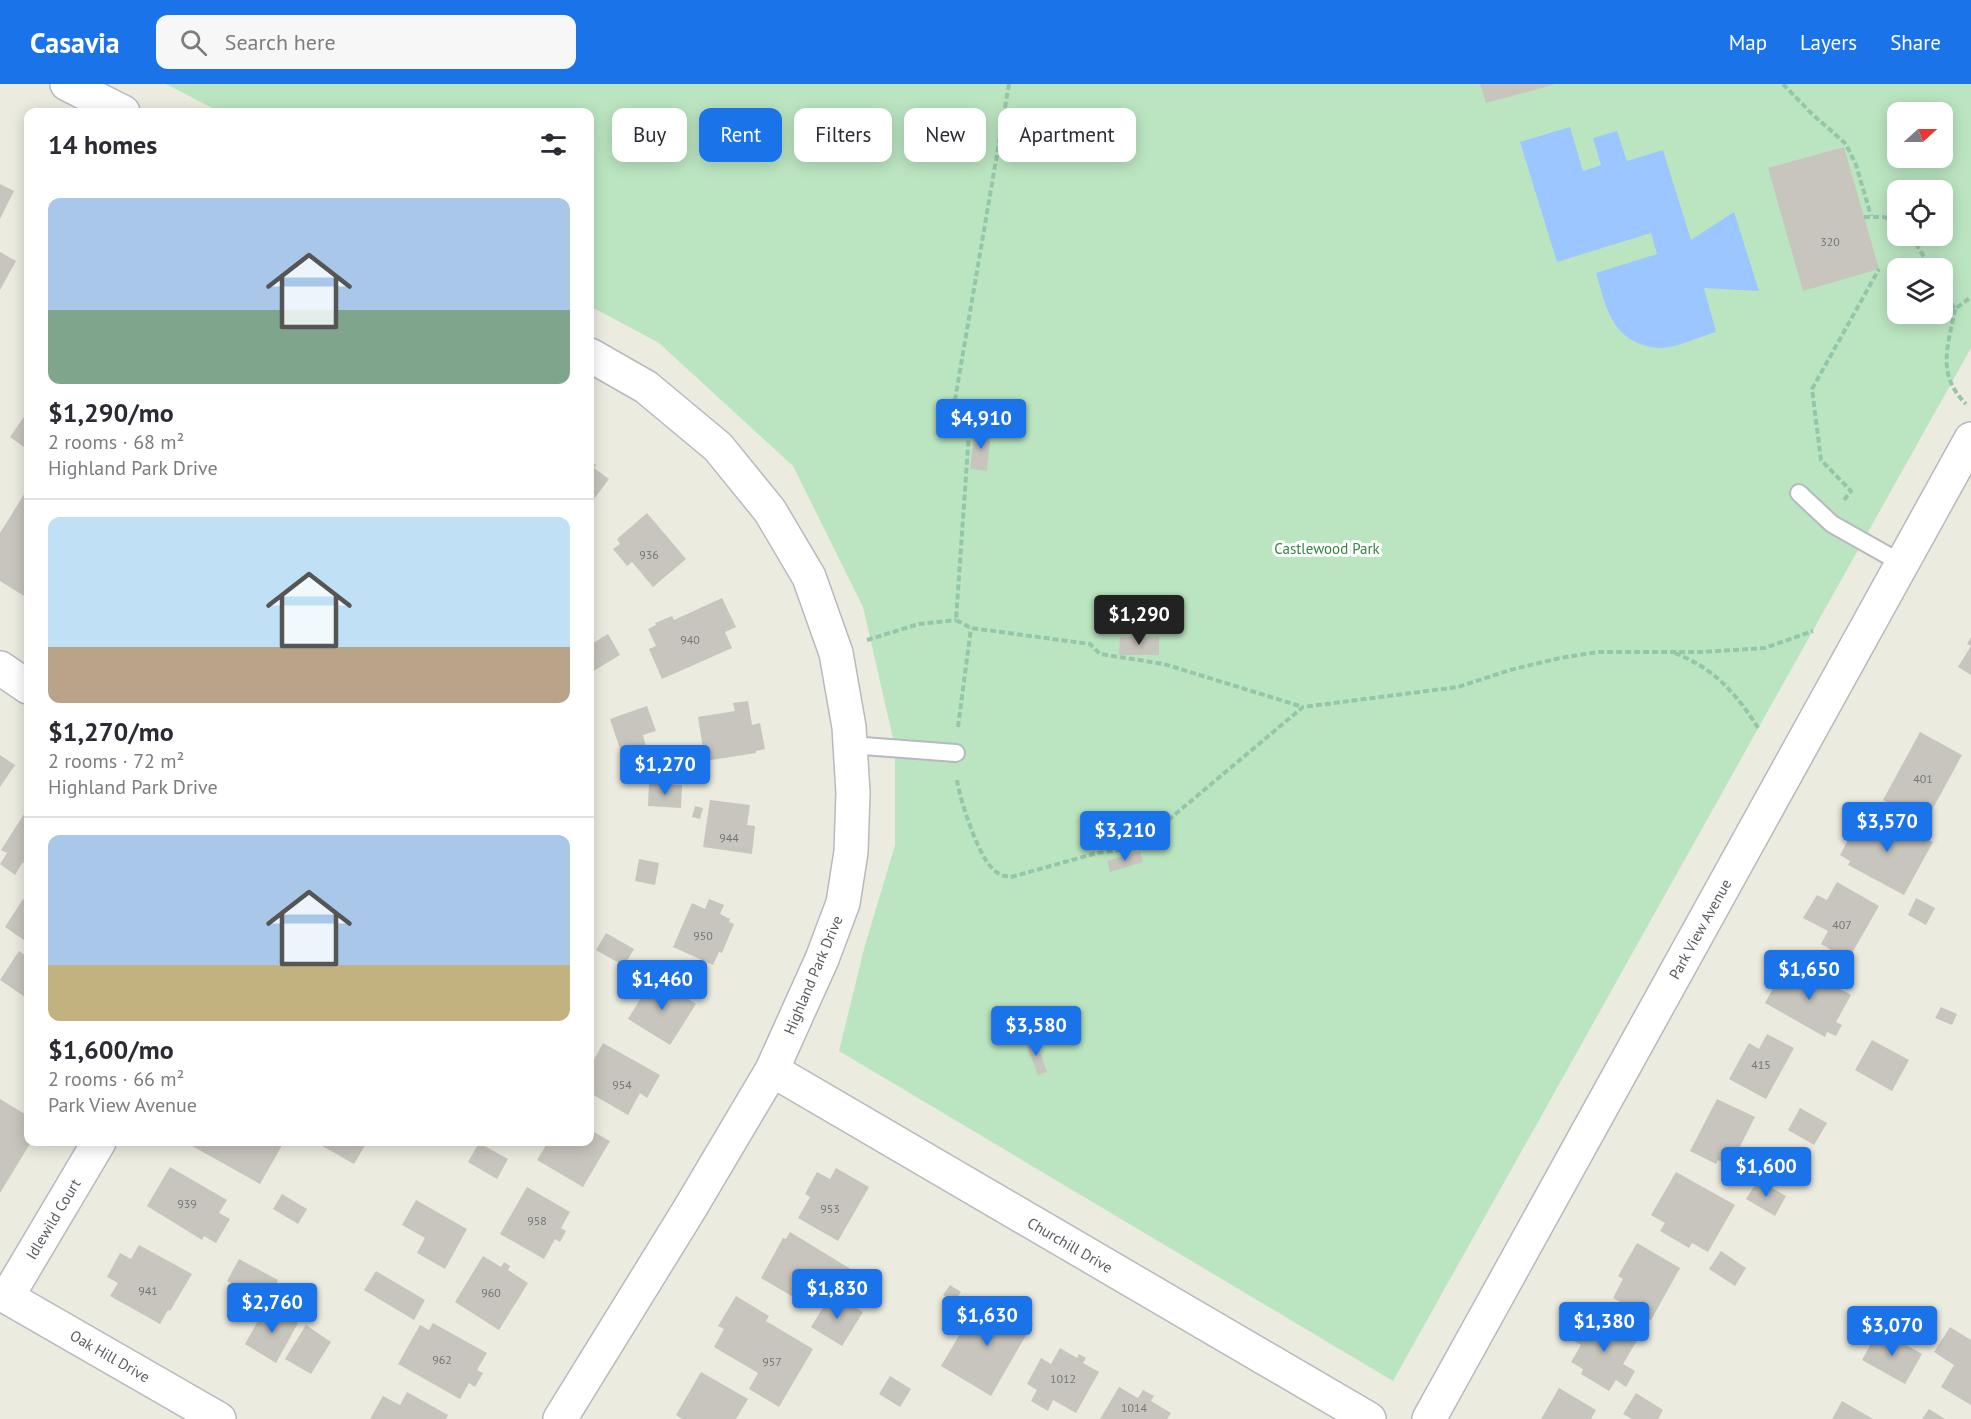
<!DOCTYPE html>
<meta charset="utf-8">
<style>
body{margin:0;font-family:"PT Sans",sans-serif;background:#f7f7f7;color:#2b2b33;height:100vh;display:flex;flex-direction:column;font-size:22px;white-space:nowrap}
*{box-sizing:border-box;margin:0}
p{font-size:20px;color:#7c7c81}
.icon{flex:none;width:33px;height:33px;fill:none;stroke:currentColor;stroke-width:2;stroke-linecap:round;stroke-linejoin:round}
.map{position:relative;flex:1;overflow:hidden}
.panel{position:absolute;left:24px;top:24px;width:570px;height:1038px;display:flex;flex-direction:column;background:#fff;border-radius:12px;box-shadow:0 3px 15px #0003}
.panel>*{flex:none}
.hud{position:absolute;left:612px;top:24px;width:570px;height:54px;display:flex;gap:12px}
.needle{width:39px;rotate:69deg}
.fabs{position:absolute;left:1887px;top:18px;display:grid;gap:12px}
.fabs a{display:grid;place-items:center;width:66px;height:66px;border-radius:12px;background:#fff;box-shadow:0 3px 15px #0003;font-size:30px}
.price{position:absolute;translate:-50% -51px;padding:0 14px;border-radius:6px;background:#1a73e8;color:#fff;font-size:20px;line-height:39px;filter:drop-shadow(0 2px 3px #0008)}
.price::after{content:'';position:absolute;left:50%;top:36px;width:18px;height:14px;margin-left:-9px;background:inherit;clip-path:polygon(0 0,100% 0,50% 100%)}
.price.selected{background:#222;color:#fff}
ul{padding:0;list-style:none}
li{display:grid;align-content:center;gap:12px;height:318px;padding:0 24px}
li+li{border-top:2px solid #e1e1e2}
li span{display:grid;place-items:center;height:186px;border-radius:12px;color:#555}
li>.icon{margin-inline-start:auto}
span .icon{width:108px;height:108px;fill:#fffc;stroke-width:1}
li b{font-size:26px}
h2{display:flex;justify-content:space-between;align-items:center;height:72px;padding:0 24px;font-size:26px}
.tag{padding:0 21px;border-radius:12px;background:#fff;box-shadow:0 3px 15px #0003;font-size:21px;line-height:54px}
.tag.selected{background:#1a73e8;color:#fff}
header{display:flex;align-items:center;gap:36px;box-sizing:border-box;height:84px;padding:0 30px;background:#1a73e8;color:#fff}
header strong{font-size:28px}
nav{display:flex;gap:33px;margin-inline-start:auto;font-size:21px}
.search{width:420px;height:54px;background:#f7f7f7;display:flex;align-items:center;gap:15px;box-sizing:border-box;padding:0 21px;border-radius:12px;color:#7c7c81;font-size:22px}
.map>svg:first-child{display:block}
</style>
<header>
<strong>Casavia</strong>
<div class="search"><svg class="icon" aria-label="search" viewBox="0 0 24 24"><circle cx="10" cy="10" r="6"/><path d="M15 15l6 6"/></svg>Search here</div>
<nav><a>Map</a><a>Layers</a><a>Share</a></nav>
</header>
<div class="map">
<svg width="1971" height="1335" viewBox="0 0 1971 1335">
<rect width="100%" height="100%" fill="#ecebdf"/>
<path fill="#bbe5c1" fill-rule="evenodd" d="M166,0H1971V264L1393,1297L839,967L864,865L895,761V663L863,523L793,382L659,259L590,222V28H220ZM1898,28H1942V74H1898ZM1898,106H1942V152H1898ZM1898,184H1942V230H1898Z"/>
<path fill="#9cc6ff" d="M1570,43L1583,87L1601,81L1593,54L1617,47L1627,77L1663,66L1691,156L1734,128L1759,207L1704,204L1716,248C1702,252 1677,263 1663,264C1656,265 1647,262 1640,260C1609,248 1605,218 1596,189L1657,170L1651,149L1557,178L1520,58Z"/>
<path fill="#c7c5bd" d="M1480,0H1553V1L1486,19Z
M1844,63L1879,185L1803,207L1768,84Z
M0,100L14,107L0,135Z
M0,168L16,177L0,206Z
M28,327V366L10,353Z
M975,344L991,346L987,387L970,385Z
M590,376L596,381L594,384L609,395L590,420Z
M28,404V505L24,512L0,497V449Z
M647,429L686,475L653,503L632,478L627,482L613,465L620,460L617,455Z
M722,514L736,543L725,548L732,564L662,595L649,565L656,562L648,545L656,541L655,539L672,532L674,536Z
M608,550L620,571L590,589V561Z
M1120,553H1159V571H1119Z
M1971,553V591L1958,583L1971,562L1967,560Z
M748,617L752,641L760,639L765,665L756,667V669L705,677L698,633L735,627L733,619Z
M647,622L656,647L643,651L646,663L622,671L610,635Z
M1920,648L1962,671L1925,739L1883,716Z
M0,671L15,681L0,703Z
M649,699L682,701L681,724L648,722Z
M710,716L750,721L747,741L755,742L752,770L703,763Z
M695,722L703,724L700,735L692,733Z
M28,724V782L23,778L15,791L0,780L7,769L1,766Z
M1879,729L1933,758L1904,811L1848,781L1850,777L1840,771L1856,741L1869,748Z
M1140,767L1143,778L1110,788L1107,777Z
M639,775L659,779L655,801L635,797Z
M1837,798L1879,822L1848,876L1821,860L1828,847L1803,834L1817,811L1827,816Z
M1916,814L1935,824L1926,841L1908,831Z
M23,815L28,819V849L24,856L5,843Z
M709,815L724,821L720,830L730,835L729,838L734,840L722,869L719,868L713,881L673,863L692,819L705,825Z
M606,849L634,865L624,882L596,866Z
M19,867L28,873V915L0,896Z
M1793,879L1851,911L1836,938L1842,941L1836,952L1827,948L1825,953L1765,919L1778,895L1782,898Z
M654,893L696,920L670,961L628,935Z
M1941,923L1957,930L1952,941L1935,934Z
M1767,950L1794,964L1766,1015L1729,995L1749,959L1759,965Z
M1035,955L1047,988L1038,991L1026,959Z
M1872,956L1909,976L1892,1007L1855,986Z
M603,959L660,991L647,1014L640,1009L628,1031L590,1009V983Z
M0,1015L28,1032V1058H31L0,1109Z
M1717,1015L1755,1033L1730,1082L1718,1076L1716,1080L1690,1067Z
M1800,1024L1827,1039L1814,1061L1788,1046Z
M590,1046L610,1057L583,1103L537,1076L548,1058H590Z
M185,1058H284L260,1100Z
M318,1058H367L354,1080L317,1059Z
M479,1059L508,1075L497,1095L468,1078Z
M170,1083L227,1116L219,1129L230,1135L216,1159L204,1152L202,1156L147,1122Z
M836,1084L869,1103L838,1157L798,1134L810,1113L805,1110L817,1088L830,1095Z
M1676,1088L1735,1121L1708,1168L1692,1159L1689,1164L1660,1147L1665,1139L1651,1131Z
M1758,1096L1786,1112L1775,1132L1746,1115Z
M527,1103L570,1128L561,1144L566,1147L560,1158L555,1155L544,1175L500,1150Z
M282,1110L307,1125L298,1140L273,1125Z
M416,1116L467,1145L445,1185L417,1169L425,1154L402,1141Z
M790,1148L862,1192L847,1216L813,1196L800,1217L761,1194L783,1154L786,1155Z
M1637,1159L1680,1184L1651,1236L1613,1214L1623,1195L1618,1192Z
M139,1161L192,1190L170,1227L168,1226L160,1240L110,1212L118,1199L107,1193L120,1169L131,1175Z
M1721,1167L1746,1184L1735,1202L1709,1185Z
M483,1172L501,1183L504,1178L510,1182L508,1186L528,1199L499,1246L455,1218Z
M239,1175L278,1196L267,1218L227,1197Z
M376,1187L425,1216L414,1236L364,1206Z
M950,1201L961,1208L954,1219L943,1211Z
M832,1209L863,1228L842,1262L811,1243Z
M736,1212L769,1232L766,1237L813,1265L779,1323L749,1305L758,1289L714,1263L724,1245L718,1242Z
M979,1218L1000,1230L1005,1222L1033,1239L991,1312L941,1282Z
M267,1221L298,1239L276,1279L245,1260Z
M1598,1231L1638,1255L1623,1280L1635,1287L1626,1303L1616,1296L1609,1307L1581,1290L1583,1285L1571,1278L1581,1261L1572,1256L1583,1237L1591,1242Z
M433,1239L487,1269L477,1286L483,1289L475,1303L469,1299L460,1315L398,1280L420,1241L429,1246Z
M306,1241L331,1258L311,1290L285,1275Z
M1950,1243L1971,1256V1321L1941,1303L1954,1281L1934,1268Z
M1879,1245L1922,1270L1905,1300L1862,1276Z
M1060,1264L1077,1274L1079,1270L1086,1274L1083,1279L1099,1288L1076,1329L1053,1316L1048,1327L1031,1317L1037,1306L1027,1300L1041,1274L1051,1280Z
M701,1288L748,1315L736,1335H682L676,1331Z
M890,1292L911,1305L900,1323L879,1310Z
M1119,1303L1138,1314L1143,1306L1154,1312L1151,1317L1171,1329L1167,1335H1100Z
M1559,1304L1596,1326L1591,1335H1541Z
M407,1308L448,1331L446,1335H370L383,1312L400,1321Z
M1636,1309L1663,1326L1658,1335H1632L1623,1330Z
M1842,1317L1873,1335H1832Z
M1929,1325L1945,1335H1922Z"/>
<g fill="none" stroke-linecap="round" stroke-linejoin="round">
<g stroke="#b7b9bf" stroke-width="20">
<path id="lane" d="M1799,409L1832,440L1903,480
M850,661L956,669"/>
</g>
<g stroke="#b7b9bf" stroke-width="36">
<path id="street" d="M67,0L123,28
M0,584L28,603
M772,986L1369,1335
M0,1209L219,1335
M7,1213L99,1058
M560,1335L689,1126L772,986L822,875L843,819L851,768L853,709L849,643L836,569L809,493L770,427L718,363L646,303L590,271
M1429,1335L1971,355"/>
</g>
<path stroke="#94c6a9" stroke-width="4" stroke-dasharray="6 3" stroke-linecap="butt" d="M1009,0L950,345L969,348L956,536L971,544L1090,560L1100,570L1164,580L1303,623
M1783,0L1812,30L1846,60L1856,81L1871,132
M1864,133H1884L1898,139
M1911,152L1931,184
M1942,204L1955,225L1971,213
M1955,225C1948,263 1936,290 1966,320
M1844,416L1851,407L1821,376L1812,305L1879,185
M867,556L919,540L956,536
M1675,569C1684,573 1693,577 1701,582C1724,596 1744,621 1758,644
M958,643L971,544
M957,696C960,716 977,768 991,783C997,790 1003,792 1011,793L1097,769L1135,764L1303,623L1458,603L1510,586L1560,574L1598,568H1702L1765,564L1813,547"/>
<use href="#lane" stroke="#fff" stroke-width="16"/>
<use href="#street" stroke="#fff" stroke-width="33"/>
</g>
<g text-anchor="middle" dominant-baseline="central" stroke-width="6" stroke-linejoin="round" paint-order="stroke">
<g font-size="12" fill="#747678">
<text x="1830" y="157">320</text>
<text x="649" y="470">936</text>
<text x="690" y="555">940</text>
<text x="1923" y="694">401</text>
<text x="729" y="753">944</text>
<text x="1842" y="840">407</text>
<text x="703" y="851">950</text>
<text x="1761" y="980">415</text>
<text x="622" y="1000">954</text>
<text x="187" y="1119">939</text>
<text x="830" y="1124">953</text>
<text x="537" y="1136">958</text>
<text x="148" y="1206">941</text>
<text x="491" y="1208">960</text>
<text x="442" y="1275">962</text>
<text x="772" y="1277">957</text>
<text x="1063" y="1294">1012</text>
<text x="1134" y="1323">1014</text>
</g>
<g font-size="15" fill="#338543" stroke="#fff">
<text x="1327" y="464">Castlewood Park</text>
</g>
<g font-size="15" fill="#585b61" stroke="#fff">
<text transform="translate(1700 845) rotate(-61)">Park View Avenue</text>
<text transform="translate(813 891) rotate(-67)">Highland Park Drive</text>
<text transform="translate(53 1135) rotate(-59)">Idlewild Court</text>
<text transform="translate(1070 1161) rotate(30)">Churchill Drive</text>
<text transform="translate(110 1272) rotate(30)">Oak Hill Drive</text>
</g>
</g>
</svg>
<div class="fabs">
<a><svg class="needle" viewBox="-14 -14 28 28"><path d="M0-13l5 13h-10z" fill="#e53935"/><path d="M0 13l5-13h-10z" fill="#7c7c81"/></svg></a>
<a><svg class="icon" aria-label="locate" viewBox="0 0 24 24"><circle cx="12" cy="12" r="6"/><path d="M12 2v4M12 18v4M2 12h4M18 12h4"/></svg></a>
<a><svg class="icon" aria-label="layers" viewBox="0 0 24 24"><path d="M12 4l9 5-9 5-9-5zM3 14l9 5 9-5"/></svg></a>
</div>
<b class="price" style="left:981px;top:366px">$4,910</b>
<b class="price selected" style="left:1139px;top:562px">$1,290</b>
<b class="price" style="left:665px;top:712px">$1,270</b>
<b class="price" style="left:1887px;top:769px">$3,570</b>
<b class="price" style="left:1125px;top:778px">$3,210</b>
<b class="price" style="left:1809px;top:917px">$1,650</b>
<b class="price" style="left:662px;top:927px">$1,460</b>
<b class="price" style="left:1036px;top:973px">$3,580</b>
<b class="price" style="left:1766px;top:1114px">$1,600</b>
<b class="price" style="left:837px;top:1236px">$1,830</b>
<b class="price" style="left:272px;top:1250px">$2,760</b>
<b class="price" style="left:987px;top:1263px">$1,630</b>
<b class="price" style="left:1604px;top:1269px">$1,380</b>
<b class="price" style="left:1892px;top:1273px">$3,070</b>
<div class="hud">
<a class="tag">Buy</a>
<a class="tag selected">Rent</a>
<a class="tag">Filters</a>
<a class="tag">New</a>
<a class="tag">Apartment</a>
</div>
<section class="panel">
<h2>14 homes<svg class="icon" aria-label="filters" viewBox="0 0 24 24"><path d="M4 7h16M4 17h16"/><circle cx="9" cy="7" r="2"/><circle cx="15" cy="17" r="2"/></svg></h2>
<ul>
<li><span style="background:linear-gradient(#a9c7e8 60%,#7fa58c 0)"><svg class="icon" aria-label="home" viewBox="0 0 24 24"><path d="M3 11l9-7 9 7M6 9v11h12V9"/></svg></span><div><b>$1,290/mo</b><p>2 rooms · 68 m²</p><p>Highland Park Drive</p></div></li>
<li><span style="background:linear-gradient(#bfe0f5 70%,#b9a48a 0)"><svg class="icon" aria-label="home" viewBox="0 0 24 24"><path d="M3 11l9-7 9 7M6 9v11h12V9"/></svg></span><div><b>$1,270/mo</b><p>2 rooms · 72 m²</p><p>Highland Park Drive</p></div></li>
<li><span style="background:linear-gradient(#a9c7e8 70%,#c2b280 0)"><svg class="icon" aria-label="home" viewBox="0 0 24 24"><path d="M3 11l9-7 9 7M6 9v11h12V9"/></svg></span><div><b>$1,600/mo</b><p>2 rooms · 66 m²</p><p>Park View Avenue</p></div></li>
</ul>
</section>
</div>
